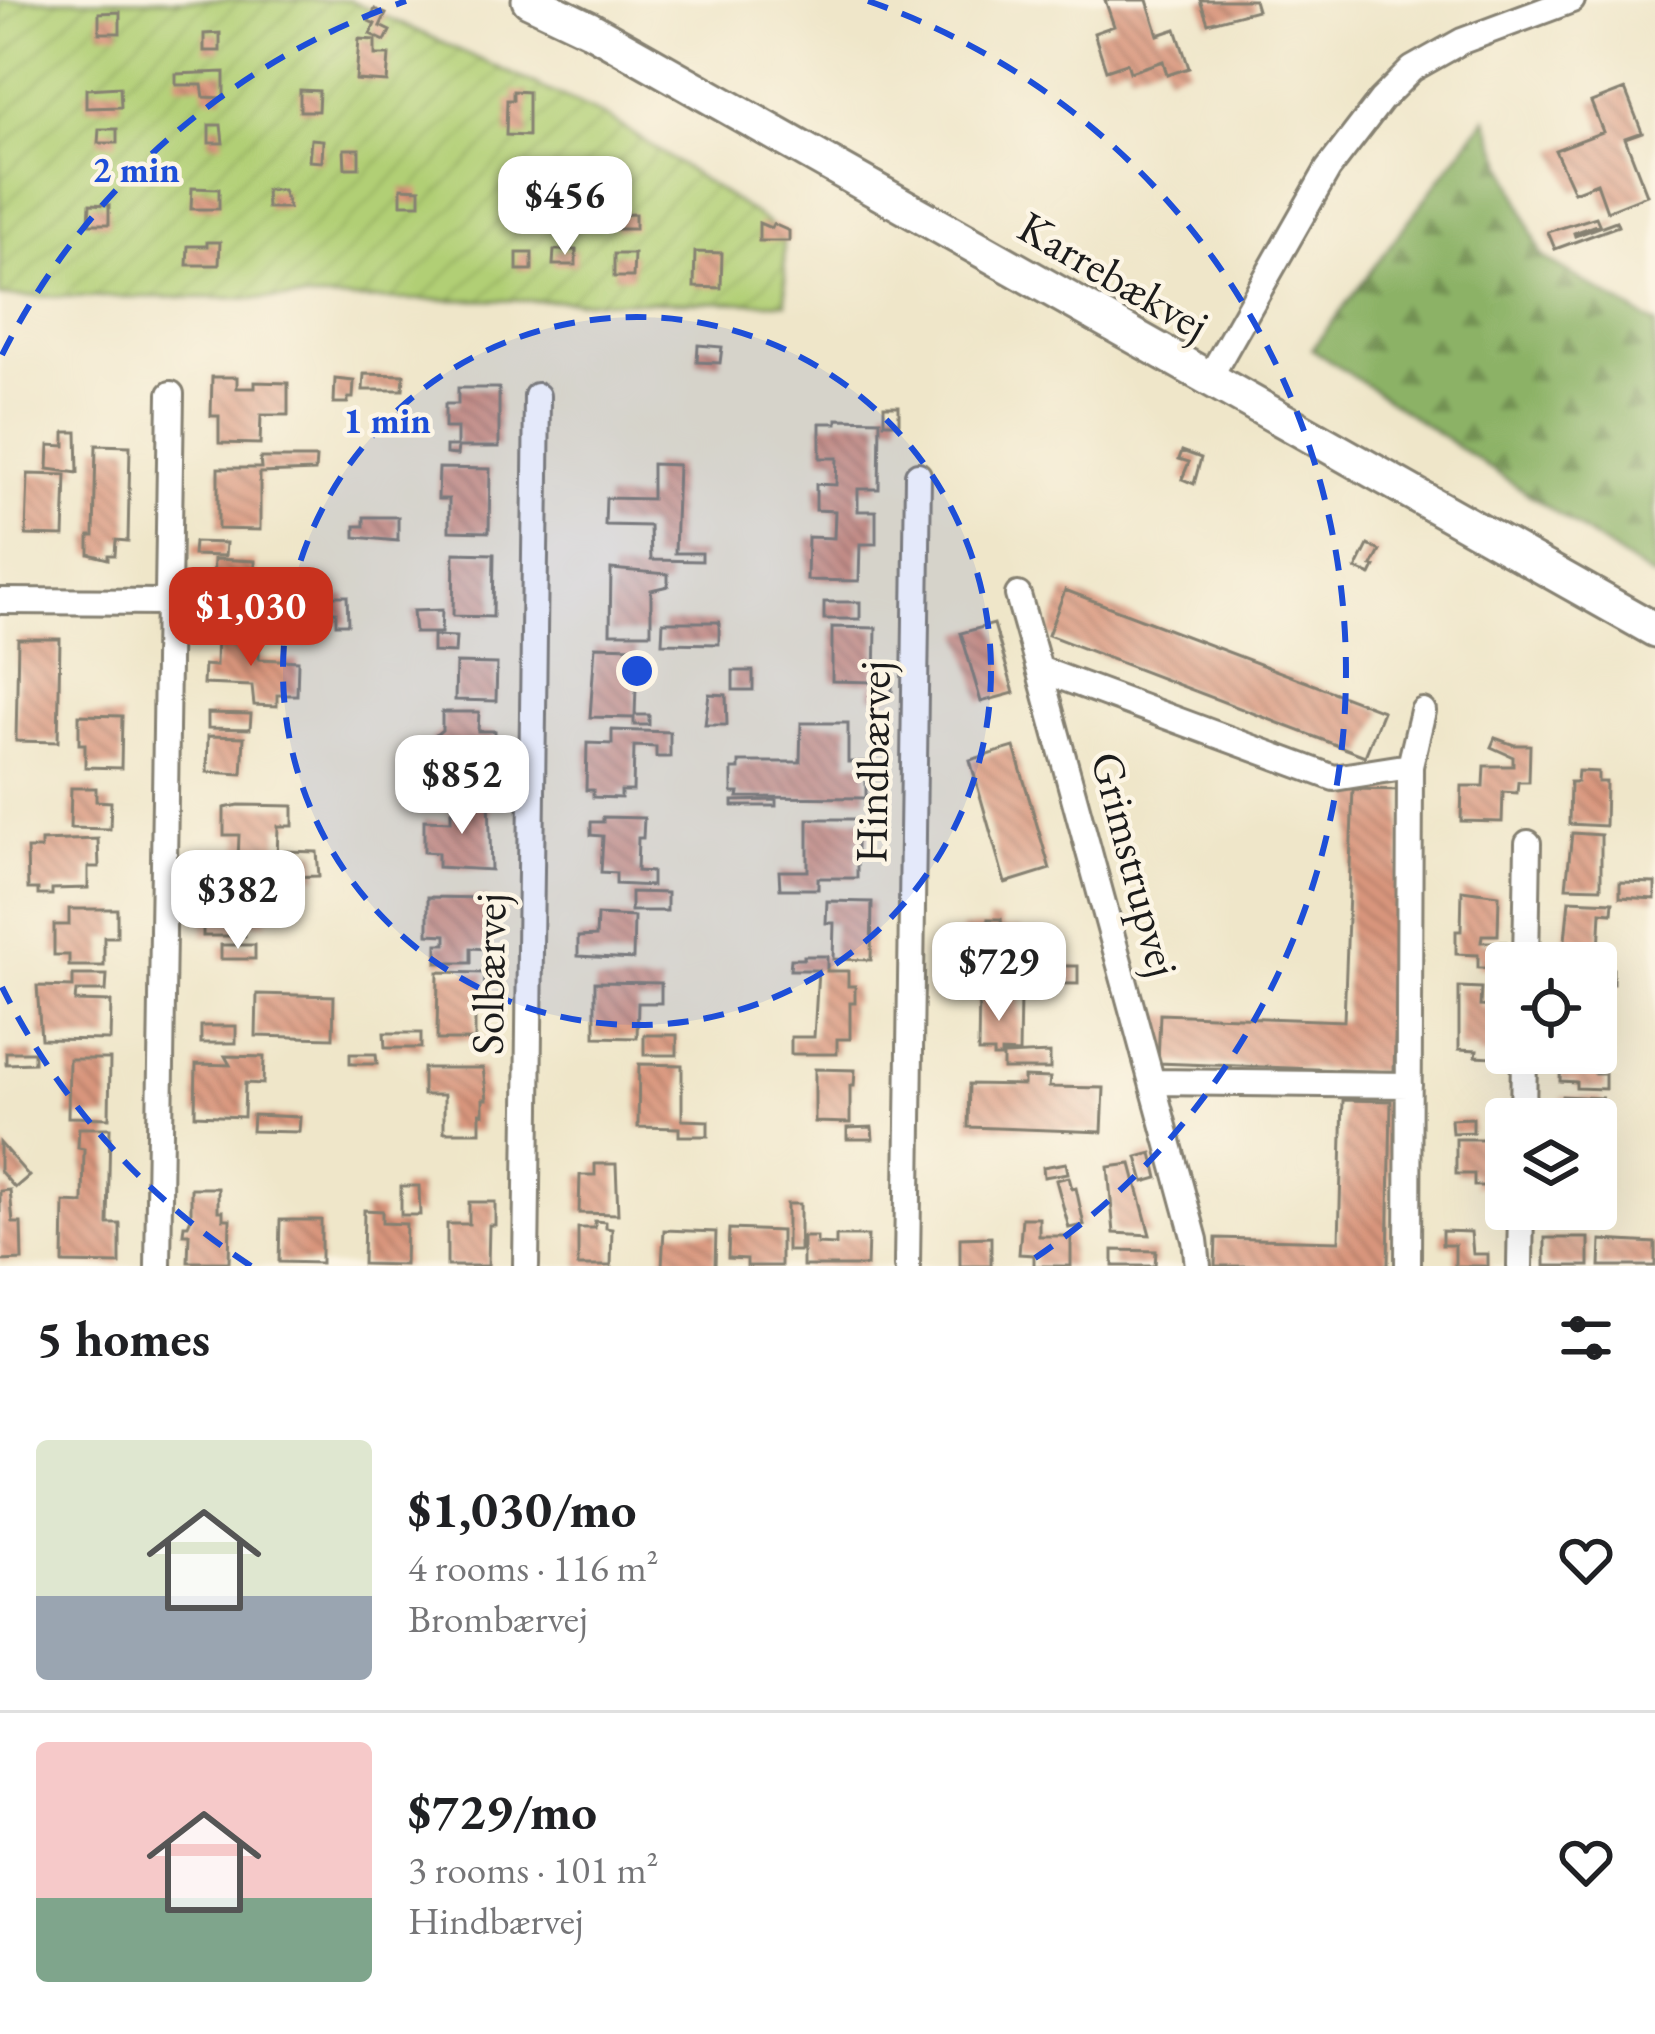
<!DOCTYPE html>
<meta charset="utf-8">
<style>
body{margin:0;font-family:"EB Garamond",serif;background:#f2f2f2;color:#202124;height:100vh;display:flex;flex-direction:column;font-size:45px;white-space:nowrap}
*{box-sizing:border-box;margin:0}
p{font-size:39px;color:#757577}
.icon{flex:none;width:66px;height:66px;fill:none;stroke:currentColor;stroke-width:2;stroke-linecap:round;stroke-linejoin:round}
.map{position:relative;height:1266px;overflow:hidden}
.drawer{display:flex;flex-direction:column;background:#fff;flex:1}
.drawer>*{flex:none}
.buttons{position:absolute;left:1485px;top:942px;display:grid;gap:24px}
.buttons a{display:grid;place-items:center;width:132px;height:132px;border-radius:12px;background:#fff;box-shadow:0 12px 48px #0002;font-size:60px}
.price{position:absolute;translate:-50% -102px;padding:0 27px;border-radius:24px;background:#fff;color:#222;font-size:39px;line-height:78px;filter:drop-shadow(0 3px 6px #0008)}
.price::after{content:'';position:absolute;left:50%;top:72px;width:36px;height:27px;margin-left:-18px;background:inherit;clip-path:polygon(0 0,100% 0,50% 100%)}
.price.on{background:#c8321e;color:#fff}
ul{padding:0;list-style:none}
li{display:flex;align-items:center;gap:36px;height:300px;padding:0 36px}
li+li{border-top:3px solid #e0e0e0}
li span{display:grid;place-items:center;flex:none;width:336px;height:240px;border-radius:12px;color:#555}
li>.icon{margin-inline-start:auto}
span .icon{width:144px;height:144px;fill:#fffc;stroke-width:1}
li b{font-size:51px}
h2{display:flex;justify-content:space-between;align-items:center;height:144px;padding:0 36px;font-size:51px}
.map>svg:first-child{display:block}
</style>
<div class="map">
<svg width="1655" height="1266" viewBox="0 0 1655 1266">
<defs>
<pattern id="forest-firs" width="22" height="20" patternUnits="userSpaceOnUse" patternTransform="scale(3)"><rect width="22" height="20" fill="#8cb266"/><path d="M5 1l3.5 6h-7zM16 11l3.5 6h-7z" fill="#729053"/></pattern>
<pattern id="garden-furrows" width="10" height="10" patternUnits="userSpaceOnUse" patternTransform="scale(3)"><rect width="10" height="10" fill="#b1cf75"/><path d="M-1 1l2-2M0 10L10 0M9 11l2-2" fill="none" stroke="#98b165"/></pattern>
<pattern id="building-back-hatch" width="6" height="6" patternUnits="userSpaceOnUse" patternTransform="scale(3)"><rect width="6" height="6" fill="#d9967d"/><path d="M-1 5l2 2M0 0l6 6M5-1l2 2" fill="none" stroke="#af7a66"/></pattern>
</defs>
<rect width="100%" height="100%" fill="#fcf5e5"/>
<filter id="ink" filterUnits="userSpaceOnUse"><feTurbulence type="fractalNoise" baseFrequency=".00833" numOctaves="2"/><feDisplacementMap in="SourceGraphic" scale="24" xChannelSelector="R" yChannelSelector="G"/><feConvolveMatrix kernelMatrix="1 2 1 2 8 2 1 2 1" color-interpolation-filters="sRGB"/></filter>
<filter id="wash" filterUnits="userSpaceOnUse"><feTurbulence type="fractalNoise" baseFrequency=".004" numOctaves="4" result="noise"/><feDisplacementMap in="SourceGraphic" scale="48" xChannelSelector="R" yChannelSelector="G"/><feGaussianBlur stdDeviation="2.7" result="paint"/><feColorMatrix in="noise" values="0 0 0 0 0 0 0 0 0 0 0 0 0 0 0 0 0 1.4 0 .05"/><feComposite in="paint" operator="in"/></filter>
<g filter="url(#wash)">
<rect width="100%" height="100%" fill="#efe6c9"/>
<path fill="url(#forest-firs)" stroke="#546741" stroke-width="3" d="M1486,118L1542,257L1655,324V579L1312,349Z"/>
<path fill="url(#garden-furrows)" stroke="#667648" stroke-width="3" d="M0,0H349L609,118L783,233L786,303L0,296Z"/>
<g id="blocks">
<path fill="url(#building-back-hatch)" d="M1105,0H1147L1158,35L1176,29L1189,68L1167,75L1163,61L1130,72L1127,63L1106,70L1094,33L1114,26Z
M1200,0H1254L1257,10L1208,23Z
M375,9L386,14L380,26L390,31L385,41L370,34L375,24L369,21Z
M120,12V33H99V13Z
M220,33V51H204V34Z
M359,39L375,40V55H389L387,82L356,80Z
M224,72V98L204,97L202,85H176V74Z
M120,87L121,107L86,108V89Z
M1625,89L1642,132L1625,138L1647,195L1607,211L1597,183L1574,192L1555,150L1603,132L1591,102Z
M300,90L319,91L318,111H300Z
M513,91L528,92V136L506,135L507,100H513Z
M209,125H221L223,143H209Z
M99,129H117V143H98Z
M311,139L323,140L322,162L309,161Z
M344,149H359V168H345Z
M192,188L219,189V209H191Z
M401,188L420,189V204H401Z
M266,190H283L289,208H267Z
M90,204L109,205V224H89Z
M514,209L539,213V224L514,225Z
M635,214V229H616L615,215Z
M1596,217L1599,224L1574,233L1575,236L1616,221L1618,226L1555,249L1548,232Z
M759,223L771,228L773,224L789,231V241H759Z
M207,242H220L219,265H187L188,246H207Z
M554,250H576V265H553Z
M695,252L722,253L721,288L694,287Z
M517,253H532V270H517Z
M614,254H634L633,277H614Z
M698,345L722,347L720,363L697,362Z
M364,374L404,375L403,390H363Z
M212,377H237V388H255V382L288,383V415H261L260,444L219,443V416H211Z
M335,379L354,381L353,398H348V403H334Z
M458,388H499V447H458L457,455L446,454V446H457V428H445V404H458Z
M884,406H899V423H884Z
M837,419L880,420L879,489H858V511H876V544H860L859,581L807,580L808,537L834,538L835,511L816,510V484L836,485L837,458H820V423H837Z
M65,432H77L78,473L48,469L49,445L65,446Z
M96,445L130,446L128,541L116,540L115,555H108V559L89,554V536H94Z
M1182,451L1201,458L1194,484L1182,479L1189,462L1179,459Z
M260,458H316L315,471L260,473V530L218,529V468H261Z
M652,464L678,465L675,553H702V561L651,560L650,526L605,525L606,498L652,499Z
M439,468L490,469L489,532L449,531V499H438Z
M28,474L66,475L64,536L26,535Z
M364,517H398V541L355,537V526H364Z
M194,542L226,543L225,556L193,555Z
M1368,545L1380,551L1372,566L1375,567L1371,575L1356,569Z
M454,553L494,554L493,617L453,616Z
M214,559L255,561L254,611L212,610Z
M611,569L668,574V586L651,590V633H610Z
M1065,590L1383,711L1365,756L1048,635Z
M328,596H347L348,624H336V612H328Z
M824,602H860V619H824Z
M442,610L441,633H415L413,611Z
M663,622H719V644L662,643Z
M994,624L1014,693L981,702L961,633Z
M832,627L876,628L875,682L832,681Z
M217,632L259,634V659L298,661L297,695H277V706L254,705L252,686L203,684L204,665L216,666Z
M433,636L456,637L455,653L433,652Z
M18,639H60L58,742L16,741Z
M595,646L637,647L636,662L644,663V687H636L635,715H649V725H634V718L590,717Z
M456,663L497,664L496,701L455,700Z
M733,671H753V690H733Z
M871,684H892V696L871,697Z
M709,694L726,695L727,725H705Z
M442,712H479L478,731H495V782H457L456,773L443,772L431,739L442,730Z
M208,713L251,714L250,729L208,728Z
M79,715L122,716L121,768L85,767V744H79Z
M801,723H848V762H866V798L738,797L739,793H732V769H739V762H800Z
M612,730L670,732V757H656V747L634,746L633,791H621V798L593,797V790H586L587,743L612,744Z
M208,736L244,737L242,774L207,772Z
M1495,738L1514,745H1530L1529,782H1518L1517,793L1503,792L1502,822L1461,821L1462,786H1483L1484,766H1513V757L1491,747Z
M1014,747L1050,869L1005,883L970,760Z
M1578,771L1598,772V782H1606L1605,826L1569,824L1570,782H1577Z
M71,788H96V801L111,802L110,829L70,828Z
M1353,789L1403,790L1394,1072L1158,1063L1160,1014L1344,1021Z
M477,794L489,797L491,870L438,867V853L424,852V820L451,821V811H465L464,797Z
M776,800V806H733V801Z
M239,805L293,806V826H278L277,861L238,860L239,835H224V808Z
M603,817L644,818L643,838H638L637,871L652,872V886L616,884V873L601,872L603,836L591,835V822H603Z
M808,819H867V839H857V878H818V889H780L779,871H808Z
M1572,833L1601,835V888L1566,887Z
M98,839L99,867H88V888L52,889V895H38V889H28L27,849H41V841Z
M285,851L317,852L319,876L284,877Z
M1620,882L1655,883V899L1620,897Z
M1462,890L1499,895L1498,935H1482L1481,942H1506L1505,968H1478V955L1456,954V931H1461Z
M631,892L667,893V911H631Z
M428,897L487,898L486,949L471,948V963H437V944H446V935L428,934Z
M1569,900L1613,902L1612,913L1601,912L1599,952L1564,950Z
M827,901L872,902L871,960L833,959L834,923H826Z
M203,902L267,904V923H245V936H203Z
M69,909H117V937H104V966H69V955H54V925H69Z
M597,915L634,917L633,959L578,956V937L596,936Z
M988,919H1001L1002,928H1021V970L1005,972H1050V966H1078V984L987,983V970H971V950L961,949V928L988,927Z
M221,945H255V959H221Z
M804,956H827V971H848V986H855V1003H850V1039H837V1054H791V1037H814L818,970H790L791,959H804Z
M1596,969H1613V984H1596Z
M438,972L485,973L484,1001L475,1000V1040H437Z
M73,975H107L106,991H76L75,1001L111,1002L110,1040L41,1039L37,986L73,987Z
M595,982L661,983V1003H638L637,1038L595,1037Z
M1459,987L1481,988L1480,1006L1495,1007L1493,1057L1476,1056L1477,1050L1459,1049Z
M257,994L334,996L333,1038L256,1036Z
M979,994L1020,995L1019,1053L1001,1052V1057H993V1052H978Z
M201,1026H236V1043H201Z
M384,1033H421V1048H385Z
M644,1035H677V1055H644Z
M6,1052H34V1063L6,1064Z
M1050,1053V1069H1003V1055Z
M1561,1053H1596L1595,1074H1605V1089L1576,1088V1082L1560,1081Z
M350,1054H376L377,1064H350Z
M225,1056L264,1057L263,1084L245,1083L244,1117L195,1115L196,1064L230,1065Z
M69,1059H110L109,1118L68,1117Z
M639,1064L682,1065V1120L708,1121V1136H679V1128L638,1127Z
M423,1068H483L487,1099H483V1114L480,1113V1132H444V1095H423Z
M815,1069L855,1070L854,1086H850V1123L815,1122Z
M1024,1077L1050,1078L1049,1087L1104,1088L1102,1132L968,1127L969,1084L1024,1085Z
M1562,1096L1602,1098L1601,1125H1596V1119H1558Z
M1343,1100L1391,1101L1388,1266H1215L1216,1238L1339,1241Z
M253,1115L300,1117L299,1132L252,1131Z
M1473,1118V1132L1452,1133L1451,1119Z
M872,1127L873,1139H847V1128Z
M79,1128H110L108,1224H120V1264L63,1263L64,1202L83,1203L84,1149L78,1148Z
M1456,1139H1492L1490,1186H1474V1174H1456Z
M0,1143L29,1176L15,1188L0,1171Z
M1152,1153L1158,1178L1144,1182L1137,1157Z
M1066,1163L1068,1173L1044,1177L1043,1167Z
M595,1164H616L618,1214L579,1213L580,1175H595Z
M1131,1164L1150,1235L1114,1233L1108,1167Z
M1069,1177L1072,1189L1076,1188L1084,1225L1069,1228L1056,1180Z
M401,1186H419L420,1215H401Z
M191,1188H218V1211H223V1219H230L229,1262H188L189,1234H183L184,1225H188L191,1218Z
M10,1190L13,1223H21L22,1260L0,1261V1191Z
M469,1202H495V1225H489L488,1266H447V1224H469Z
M787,1204H800V1251H787Z
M1543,1209H1568V1223L1543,1222Z
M364,1210L382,1211V1223L406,1224L405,1265L363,1264Z
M1022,1218H1039V1236H1071V1266H1034V1255L1019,1254Z
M280,1220H321V1263L279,1262Z
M595,1221L606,1222V1228L612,1229L611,1266H578V1228H595Z
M729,1229L781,1231V1266H747V1259L728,1258Z
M664,1230L716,1232L715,1266H662Z
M1442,1231L1471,1232L1473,1254H1488V1266H1455V1245H1442Z
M836,1236H868L867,1266H803V1237H817V1244L836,1245Z
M991,1237V1266H960V1238Z
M1545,1238H1589V1266H1545Z
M1601,1240L1655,1243V1266H1600Z
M1113,1250L1156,1251L1155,1266H1113Z"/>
</g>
</g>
<g filter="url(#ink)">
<use href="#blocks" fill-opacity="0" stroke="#868172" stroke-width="3"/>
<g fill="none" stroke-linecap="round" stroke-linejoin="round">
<g stroke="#868172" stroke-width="30">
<path id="minor" d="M1208,380L1328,169L1381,100L1412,69L1462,41L1572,0
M1018,595L1039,669
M0,601L167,602
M1410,766L1423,711
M1526,963L1528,843
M1152,1082L1409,1085
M1523,1119L1524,1053
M158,1266L171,394
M526,1266L537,396
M907,1266L918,475
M1198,1266L1195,1240L1039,669L1334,778L1410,766L1408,1266
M1520,1266L1521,1209"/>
</g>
<g stroke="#868172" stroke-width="39">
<path id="tertiary" d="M529,0L590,29L1655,630"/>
</g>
<use href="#minor" stroke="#fff" stroke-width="24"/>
<use href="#tertiary" stroke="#fff" stroke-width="33"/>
</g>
</g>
<circle cx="637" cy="671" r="354" fill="#1d4ed8" fill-opacity=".12"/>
<g fill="none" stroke="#1d4ed8" stroke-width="6" stroke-dasharray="21 15">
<circle cx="637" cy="671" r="354"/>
<path d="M251 1266A709 709 0 0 1 2 987M2 355A709 709 0 0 1 406 1M868 1A709 709 0 0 1 1023 1266"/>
</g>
<g text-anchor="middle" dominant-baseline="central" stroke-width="9" stroke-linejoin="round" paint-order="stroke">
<g font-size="45" fill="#1c1c1c" stroke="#fcf5e5">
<text transform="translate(1114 275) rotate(30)">Karrebækvej</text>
<text transform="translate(872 762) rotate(-89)">Hindbærvej</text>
<text transform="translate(1136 864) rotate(75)">Grimstrupvej</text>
<text transform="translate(488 974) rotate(-89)">Solbærvej</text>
</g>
</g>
<circle cx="637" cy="671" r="18" fill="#1d4ed8" stroke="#fcf5e5" stroke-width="6"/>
<g font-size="36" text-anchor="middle" font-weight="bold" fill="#1d4ed8" stroke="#fcf5e5" stroke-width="9" stroke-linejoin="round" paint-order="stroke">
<text x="136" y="182">2 min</text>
<text x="387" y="433">1 min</text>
</g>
</svg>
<div class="buttons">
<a><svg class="icon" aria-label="locate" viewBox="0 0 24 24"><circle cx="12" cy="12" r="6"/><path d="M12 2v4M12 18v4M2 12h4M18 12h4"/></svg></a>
<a><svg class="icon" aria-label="layers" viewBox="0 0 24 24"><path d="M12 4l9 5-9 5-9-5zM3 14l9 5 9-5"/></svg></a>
</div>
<b class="price" style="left:565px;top:258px">$456</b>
<b class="price on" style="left:251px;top:669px">$1,030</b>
<b class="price" style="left:462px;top:837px">$852</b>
<b class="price" style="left:238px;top:952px">$382</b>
<b class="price" style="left:999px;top:1024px">$729</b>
</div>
<section class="drawer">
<h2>5 homes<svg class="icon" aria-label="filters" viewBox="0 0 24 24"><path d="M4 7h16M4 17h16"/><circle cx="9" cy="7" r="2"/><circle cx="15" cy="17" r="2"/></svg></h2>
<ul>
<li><span style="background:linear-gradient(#dfe7d0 65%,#9aa5b1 0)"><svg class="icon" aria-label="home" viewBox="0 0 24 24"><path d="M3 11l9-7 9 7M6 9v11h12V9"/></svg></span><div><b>$1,030/mo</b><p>4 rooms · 116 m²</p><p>Brombærvej</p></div><svg class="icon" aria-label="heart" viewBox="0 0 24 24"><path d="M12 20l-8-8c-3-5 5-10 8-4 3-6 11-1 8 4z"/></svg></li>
<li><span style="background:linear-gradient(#f6c9c9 65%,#7fa58c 0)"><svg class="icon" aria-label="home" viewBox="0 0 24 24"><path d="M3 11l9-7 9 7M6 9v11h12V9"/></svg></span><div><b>$729/mo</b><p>3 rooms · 101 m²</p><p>Hindbærvej</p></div><svg class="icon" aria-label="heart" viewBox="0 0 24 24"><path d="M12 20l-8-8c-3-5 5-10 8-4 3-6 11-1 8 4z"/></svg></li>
</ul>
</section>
